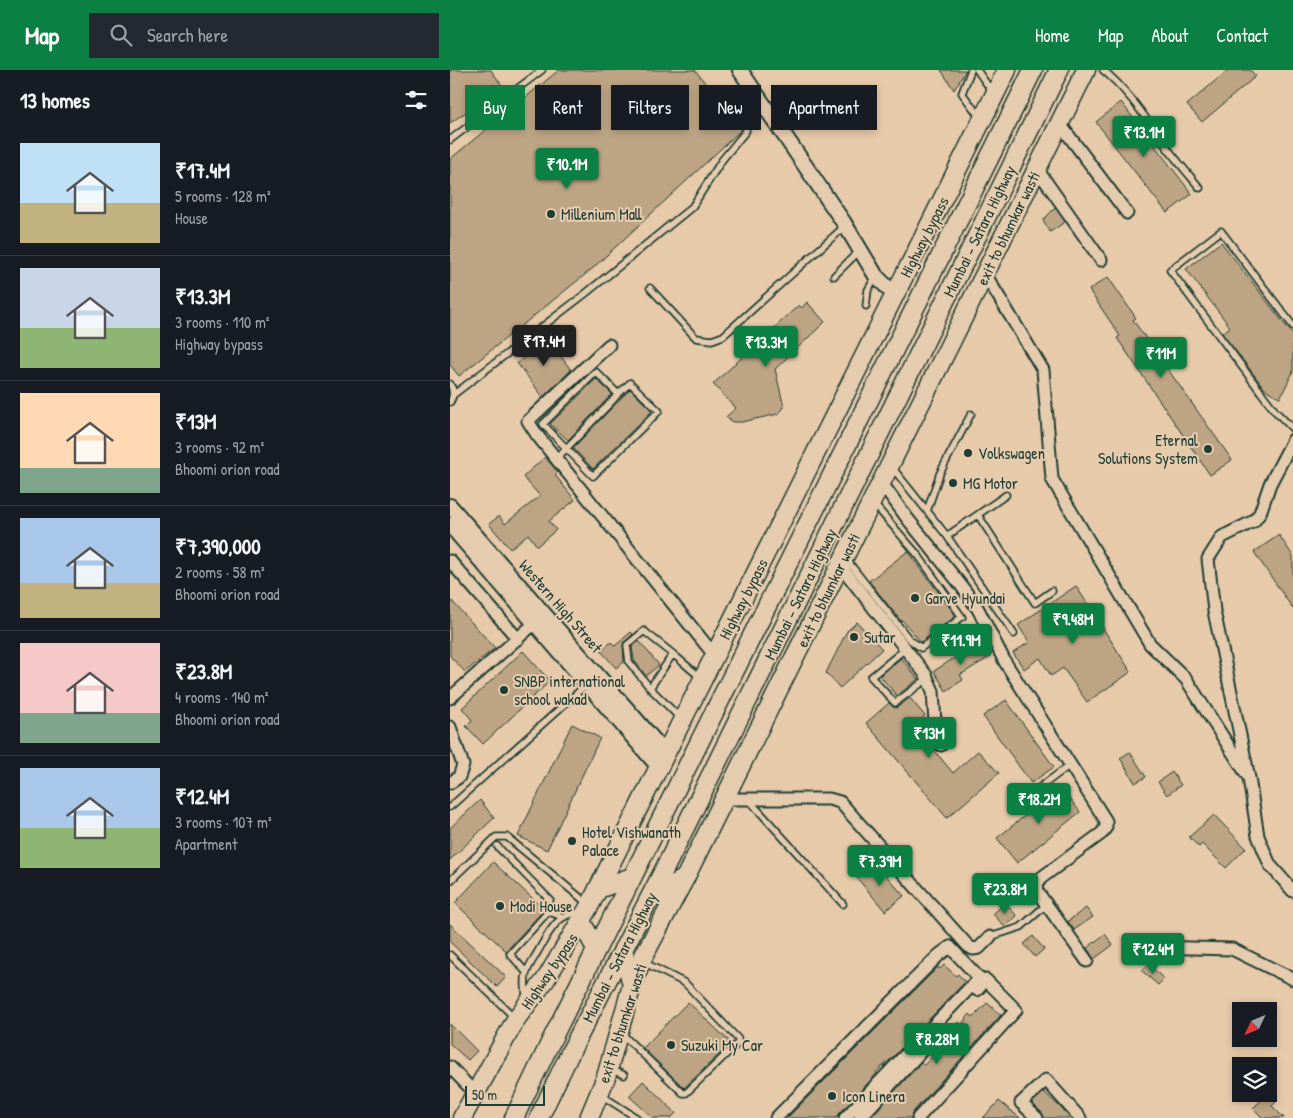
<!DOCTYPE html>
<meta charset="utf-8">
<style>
body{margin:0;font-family:"Patrick Hand",sans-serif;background:#242831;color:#f1f3f6;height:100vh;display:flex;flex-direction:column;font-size:19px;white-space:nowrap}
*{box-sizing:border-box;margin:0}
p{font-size:16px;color:#9ea1a6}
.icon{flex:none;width:28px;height:28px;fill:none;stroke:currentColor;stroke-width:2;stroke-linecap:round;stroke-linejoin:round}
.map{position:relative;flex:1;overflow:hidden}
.side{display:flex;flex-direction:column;background:#171b24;width:450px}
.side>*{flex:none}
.guide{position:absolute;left:15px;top:15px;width:475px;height:45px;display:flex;gap:10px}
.needle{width:32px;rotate:226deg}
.tools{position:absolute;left:782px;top:932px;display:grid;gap:10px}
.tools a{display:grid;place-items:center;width:45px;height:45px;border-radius:0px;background:#171b24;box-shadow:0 2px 8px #0003;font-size:25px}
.scale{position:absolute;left:15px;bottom:12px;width:80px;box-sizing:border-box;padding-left:5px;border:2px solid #1f3d34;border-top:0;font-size:14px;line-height:18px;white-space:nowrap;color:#1f3d34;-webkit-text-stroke:4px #e6ccae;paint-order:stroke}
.price{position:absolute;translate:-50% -42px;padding:0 11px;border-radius:5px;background:#0b8043;color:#fff;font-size:16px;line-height:32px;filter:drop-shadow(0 1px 2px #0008)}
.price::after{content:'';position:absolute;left:50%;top:30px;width:15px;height:11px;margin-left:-8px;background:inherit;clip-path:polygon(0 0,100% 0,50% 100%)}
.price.on{background:#222;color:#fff}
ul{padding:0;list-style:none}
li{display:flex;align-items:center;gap:15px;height:125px;padding:0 20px}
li+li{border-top:1px solid #363941}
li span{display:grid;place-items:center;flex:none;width:140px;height:100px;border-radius:0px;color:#555}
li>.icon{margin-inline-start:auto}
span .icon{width:60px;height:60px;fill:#fffc;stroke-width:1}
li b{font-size:21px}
h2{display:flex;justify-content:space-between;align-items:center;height:60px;padding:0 20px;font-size:21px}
.tag{padding:0 18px;border-radius:0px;background:#171b24;box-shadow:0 2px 8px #0003;font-size:18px;line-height:45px}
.tag.on{background:#0b8043;color:#fff}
header{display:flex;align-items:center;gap:30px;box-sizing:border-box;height:70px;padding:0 25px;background:#0b8043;color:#fff}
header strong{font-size:24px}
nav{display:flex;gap:28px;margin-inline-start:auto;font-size:18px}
.search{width:350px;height:45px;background:#242831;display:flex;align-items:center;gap:12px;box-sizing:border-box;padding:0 18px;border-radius:0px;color:#9ea1a6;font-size:19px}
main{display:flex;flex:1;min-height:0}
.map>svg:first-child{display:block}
</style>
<header>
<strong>Map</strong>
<div class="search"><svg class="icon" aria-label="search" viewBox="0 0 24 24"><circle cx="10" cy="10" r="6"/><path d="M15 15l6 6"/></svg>Search here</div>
<nav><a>Home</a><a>Map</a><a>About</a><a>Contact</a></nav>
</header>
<main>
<section class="side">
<h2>13 homes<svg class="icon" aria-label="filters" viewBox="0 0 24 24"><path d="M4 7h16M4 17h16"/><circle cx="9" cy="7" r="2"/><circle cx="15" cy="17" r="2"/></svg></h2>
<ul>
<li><span style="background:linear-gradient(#bfe0f5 60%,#c2b280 0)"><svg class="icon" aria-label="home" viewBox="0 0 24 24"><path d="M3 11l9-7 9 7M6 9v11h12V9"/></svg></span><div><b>₹17.4M</b><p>5 rooms · 128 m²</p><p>House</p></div></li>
<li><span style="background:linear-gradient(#c9d6e8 60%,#8fb573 0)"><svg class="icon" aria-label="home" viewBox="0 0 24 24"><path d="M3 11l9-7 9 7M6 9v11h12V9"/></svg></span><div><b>₹13.3M</b><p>3 rooms · 110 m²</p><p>Highway bypass</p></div></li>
<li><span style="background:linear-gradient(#ffd9b3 75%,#7fa58c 0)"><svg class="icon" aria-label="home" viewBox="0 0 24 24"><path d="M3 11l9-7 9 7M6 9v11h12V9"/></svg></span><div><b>₹13M</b><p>3 rooms · 92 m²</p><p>Bhoomi orion road</p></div></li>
<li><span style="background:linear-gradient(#a9c7e8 65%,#c2b280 0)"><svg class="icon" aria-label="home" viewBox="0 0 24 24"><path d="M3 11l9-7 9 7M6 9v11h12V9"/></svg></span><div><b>₹7,390,000</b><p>2 rooms · 58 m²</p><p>Bhoomi orion road</p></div></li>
<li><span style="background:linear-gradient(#f6c9c9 70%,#7fa58c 0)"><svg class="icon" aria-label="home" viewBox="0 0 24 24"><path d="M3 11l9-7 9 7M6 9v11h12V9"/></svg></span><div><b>₹23.8M</b><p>4 rooms · 140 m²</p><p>Bhoomi orion road</p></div></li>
<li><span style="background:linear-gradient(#a9c7e8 60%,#8fb573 0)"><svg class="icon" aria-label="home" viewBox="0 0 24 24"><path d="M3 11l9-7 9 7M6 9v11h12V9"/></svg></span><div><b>₹12.4M</b><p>3 rooms · 107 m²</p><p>Apartment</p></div></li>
</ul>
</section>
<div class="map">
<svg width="843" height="1048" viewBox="0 0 843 1048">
<rect width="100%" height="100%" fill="#e7caaa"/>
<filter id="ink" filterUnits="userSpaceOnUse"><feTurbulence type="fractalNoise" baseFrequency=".02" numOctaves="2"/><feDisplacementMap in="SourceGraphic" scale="10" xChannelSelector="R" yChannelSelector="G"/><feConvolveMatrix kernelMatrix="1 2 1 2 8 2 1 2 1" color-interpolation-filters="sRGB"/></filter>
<g filter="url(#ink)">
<path fill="#bda484" stroke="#1f3d34" d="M0,0H41L53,17L0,53Z
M109,0H245L276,40V44L280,46L291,60L142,199L9,306L0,295V89Z
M491,0H516L504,20Z
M778,0H800L806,6L752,52L737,35Z
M671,32L742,124L717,143L646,52Z
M605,138L615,152L600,162L593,150Z
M771,172L843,265V302L830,328L815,319L772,263L780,257L736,199Z
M658,207L686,248L683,250L782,390L760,405L667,268L670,266L639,220Z
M357,232L375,252L325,299L334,337L333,339L328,344L292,352H283L276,347L286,338L263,314L349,235L352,238Z
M98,269L121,300L93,327L67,293Z
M146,309L162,324L118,370L100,354Z
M180,319L202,341L143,399L123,378Z
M95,387L108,402L105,405L125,430L99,451L106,460L87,476L78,464L60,479L39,454L49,446L55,454L90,426L73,407Z
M829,465L843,486V539L804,482Z
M458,481L506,546L471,572L452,550L451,551L419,511Z
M626,516L681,602L637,632L613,598L601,606L590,588L574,599L563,583L579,572L568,555Z
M0,529L45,578L15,602L0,586Z
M407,552L432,579L390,618L376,603L397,561Z
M181,562L183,564L173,574L174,592L166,598L151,581L161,572L165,576Z
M189,571L209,595L196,606L184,590L182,577Z
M530,572L540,587L510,605L513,610L496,621L484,601Z
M73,581L100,611L33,674L16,656L22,650L12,638Z
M451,588L468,609L447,626L430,606Z
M460,628L475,646L463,655L503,703L528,681L549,703L497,748L416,653L439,633L443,637L446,638Z
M556,630L604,697L581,713L533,646Z
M122,654L150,668L97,780L68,766Z
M680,682L696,707L685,713L670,688Z
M722,702L731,715L717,725L708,712Z
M611,717L630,742L567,793L547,768Z
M30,730L44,748L0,790V758Z
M764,745L796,778L776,798L752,774L749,777L739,767Z
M43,792L93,838L92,842L56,881L5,833Z
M425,793L454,826L435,841L407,808Z
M555,833L567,846L555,857L543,844Z
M636,838L643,847L624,860L618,851Z
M0,854L56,907L47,917L0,872Z
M655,864L663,875L644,889L637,878Z
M583,866L594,879L585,887L574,874Z
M698,894L714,909L708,915L692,901Z
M494,895L506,906L508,904L515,912L441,989L426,1002L427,1003L386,1048H337L488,897L490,899Z
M238,932L281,973L234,1018L193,978Z
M537,933L551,945L462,1043L461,1048H420L467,997L470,993L474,995L484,985L482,981L509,952L511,955L520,944L523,947Z
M0,954L27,981L18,990L0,974Z
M193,1011L226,1043L221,1048H203L179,1026Z
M594,1022L611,1038L620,1048H594L592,1043L582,1033Z
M818,1024L826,1032L822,1036L834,1048H813L803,1038Z
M549,1031L570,1048H533Z"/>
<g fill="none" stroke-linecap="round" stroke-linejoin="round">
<g stroke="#1f3d34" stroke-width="9">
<path id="service" d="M521,0L512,23L529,46
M527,0L543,23
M653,0C680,22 698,52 718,79C728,92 739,105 750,118
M280,41L286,43L302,37
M0,70L92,0
M384,206L410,180
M200,218L246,268L262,270L273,266L395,156
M416,236L418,220L426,206
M843,256L771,161L720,200L825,341L843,359
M0,314C4,320 4,326 0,332
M3,325L135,224L242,137L272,90L296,61V45L302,37L310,31
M106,389L163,330L168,324L146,302L93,354L143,406L209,341L180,313L168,324
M441,396L497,466L556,425
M477,441L490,403L521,344
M528,445L585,533L602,521
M497,466L564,564
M396,489L459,569L471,578L512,547L468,485L423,433
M455,579L421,607L445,633L477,609
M200,618L179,592L177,575L194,561L223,584
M231,649L200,618L223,584L250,607
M578,726L620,695
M299,730L393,834
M0,737L136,615
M47,776L100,830L96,844L60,884L76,902
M0,811L46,767H57L138,834
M97,841L113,847
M540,867L571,857L596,835
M0,885L64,947
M76,927C76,919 74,912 76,904C78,897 83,890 87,883C97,866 109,838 133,844
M172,964L233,1023H236L288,973V969L235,913L193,892
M160,999L174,1005
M151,1025L187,1048"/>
</g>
<g stroke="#1f3d34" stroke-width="15">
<path id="minor" d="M610,54L677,143
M587,99L651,190
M535,204L593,300L602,409L700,574L736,609L799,708
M159,275L78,351L87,365L265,586
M843,370L820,414L810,443L804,451L772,467L758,489L764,541L799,708L808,766L820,795L843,821
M431,412L457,448L510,514L528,539L555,592L656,751V757L652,763L591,808L587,814L586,820L637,891
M0,491L68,569
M390,495L476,605L483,621L485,653L491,675
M0,628L85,553
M0,657L13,695L9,707L0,713
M274,729H379L390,732L518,876L523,879L529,878L540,867
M702,877L782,879L843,909
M0,997L25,1023
M326,1048L489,885L500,877L529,908L395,1048
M410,1048L486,965
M468,1048L566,940L536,910L527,920
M587,1048L571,1033L596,1010L630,1048"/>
</g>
<g stroke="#1f3d34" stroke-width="18">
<path id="tertiary" d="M290,0L394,153L426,206L445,225
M0,436L215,683
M0,455L208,696"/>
</g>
<g stroke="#1f3d34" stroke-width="21">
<path id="primary" d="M12,1048L66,949L96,909L140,835L557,0
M139,1048L156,1007L182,915L191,891L235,808L636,0"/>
</g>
<g stroke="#1f3d34" stroke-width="21">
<path id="trunk" d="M148,819L182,807
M199,830L235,808
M131,851L146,879
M173,879L182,915
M64,1048L102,969L583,0
M89,1048L122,979L215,798L609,0"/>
</g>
<use href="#service" stroke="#e6ccae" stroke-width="5.5"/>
<use href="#minor" stroke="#e6ccae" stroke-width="11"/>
<use href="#tertiary" stroke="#e6ccae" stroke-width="14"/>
<use href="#primary" stroke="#e6ccae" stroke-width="18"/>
<use href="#trunk" stroke="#e6ccae" stroke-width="18"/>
</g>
</g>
<g fill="#1f3d34" stroke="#e6ccae" stroke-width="2">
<circle cx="101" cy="144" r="5"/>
<circle cx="758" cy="379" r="5"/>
<circle cx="518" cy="383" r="5"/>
<circle cx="503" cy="413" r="5"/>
<circle cx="465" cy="528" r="5"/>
<circle cx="404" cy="567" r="5"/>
<circle cx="54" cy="620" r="5"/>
<circle cx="122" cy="771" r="5"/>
<circle cx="50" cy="836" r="5"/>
<circle cx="221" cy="975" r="5"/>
<circle cx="382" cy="1026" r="5"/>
</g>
<g text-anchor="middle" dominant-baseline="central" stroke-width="4" stroke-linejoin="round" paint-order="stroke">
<g font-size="16" fill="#1f3d34" stroke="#e6ccae" text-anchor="start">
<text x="111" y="144">Millenium Mall</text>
<text x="748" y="370" text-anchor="end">Eternal<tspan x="748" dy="18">Solutions System</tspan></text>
<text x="528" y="383">Volkswagen</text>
<text x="513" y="413">MG Motor</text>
<text x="475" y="528">Garve Hyundai</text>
<text x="414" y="567">Sutar</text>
<text x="64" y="611">SNBP international<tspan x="64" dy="18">school wakad</tspan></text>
<text x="132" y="762">Hotel Vishwanath<tspan x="132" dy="18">Palace</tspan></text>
<text x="60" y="836">Modi House</text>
<text x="231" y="975">Suzuki My Car</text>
<text x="392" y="1026">Icon Linera</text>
</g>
<g font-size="16" fill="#1f3d34" stroke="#e6ccae">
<text transform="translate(558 158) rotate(-64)">exit to bhumkar wasti</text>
<text transform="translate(529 161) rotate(-64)">Mumbai - Satara Highway</text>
<text transform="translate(474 167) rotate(-63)">Highway bypass</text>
<text transform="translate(378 520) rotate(-64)">exit to bhumkar wasti</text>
<text transform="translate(350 524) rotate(-64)">Mumbai - Satara Highway</text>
<text transform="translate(293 529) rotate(-63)">Highway bypass</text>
<text transform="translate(111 536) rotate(49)">Western High Street</text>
<text transform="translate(169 887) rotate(-63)">Mumbai - Satara Highway</text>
<text transform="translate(99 901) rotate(-56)">Highway bypass</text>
<text transform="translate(172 953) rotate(-72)">exit to bhumkar wasti</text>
</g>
</g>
</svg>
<div class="tools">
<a><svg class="needle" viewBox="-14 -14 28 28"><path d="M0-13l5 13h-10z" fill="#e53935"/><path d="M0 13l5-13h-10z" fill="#9ea1a6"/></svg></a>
<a><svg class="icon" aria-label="layers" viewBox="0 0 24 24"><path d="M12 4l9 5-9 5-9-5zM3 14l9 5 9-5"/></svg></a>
</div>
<div class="scale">50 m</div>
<b class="price" style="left:694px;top:88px">₹13.1M</b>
<b class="price" style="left:117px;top:120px">₹10.1M</b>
<b class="price on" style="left:94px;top:297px">₹17.4M</b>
<b class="price" style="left:316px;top:298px">₹13.3M</b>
<b class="price" style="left:711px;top:309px">₹11M</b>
<b class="price" style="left:623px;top:575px">₹9.48M</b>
<b class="price" style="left:511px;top:596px">₹11.9M</b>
<b class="price" style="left:479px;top:689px">₹13M</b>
<b class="price" style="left:589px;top:755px">₹18.2M</b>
<b class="price" style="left:430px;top:817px">₹7.39M</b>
<b class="price" style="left:555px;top:845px">₹23.8M</b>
<b class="price" style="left:703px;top:905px">₹12.4M</b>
<b class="price" style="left:487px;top:995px">₹8.28M</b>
<div class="guide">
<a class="tag on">Buy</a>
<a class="tag">Rent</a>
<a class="tag">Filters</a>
<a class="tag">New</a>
<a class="tag">Apartment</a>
</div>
</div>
</main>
